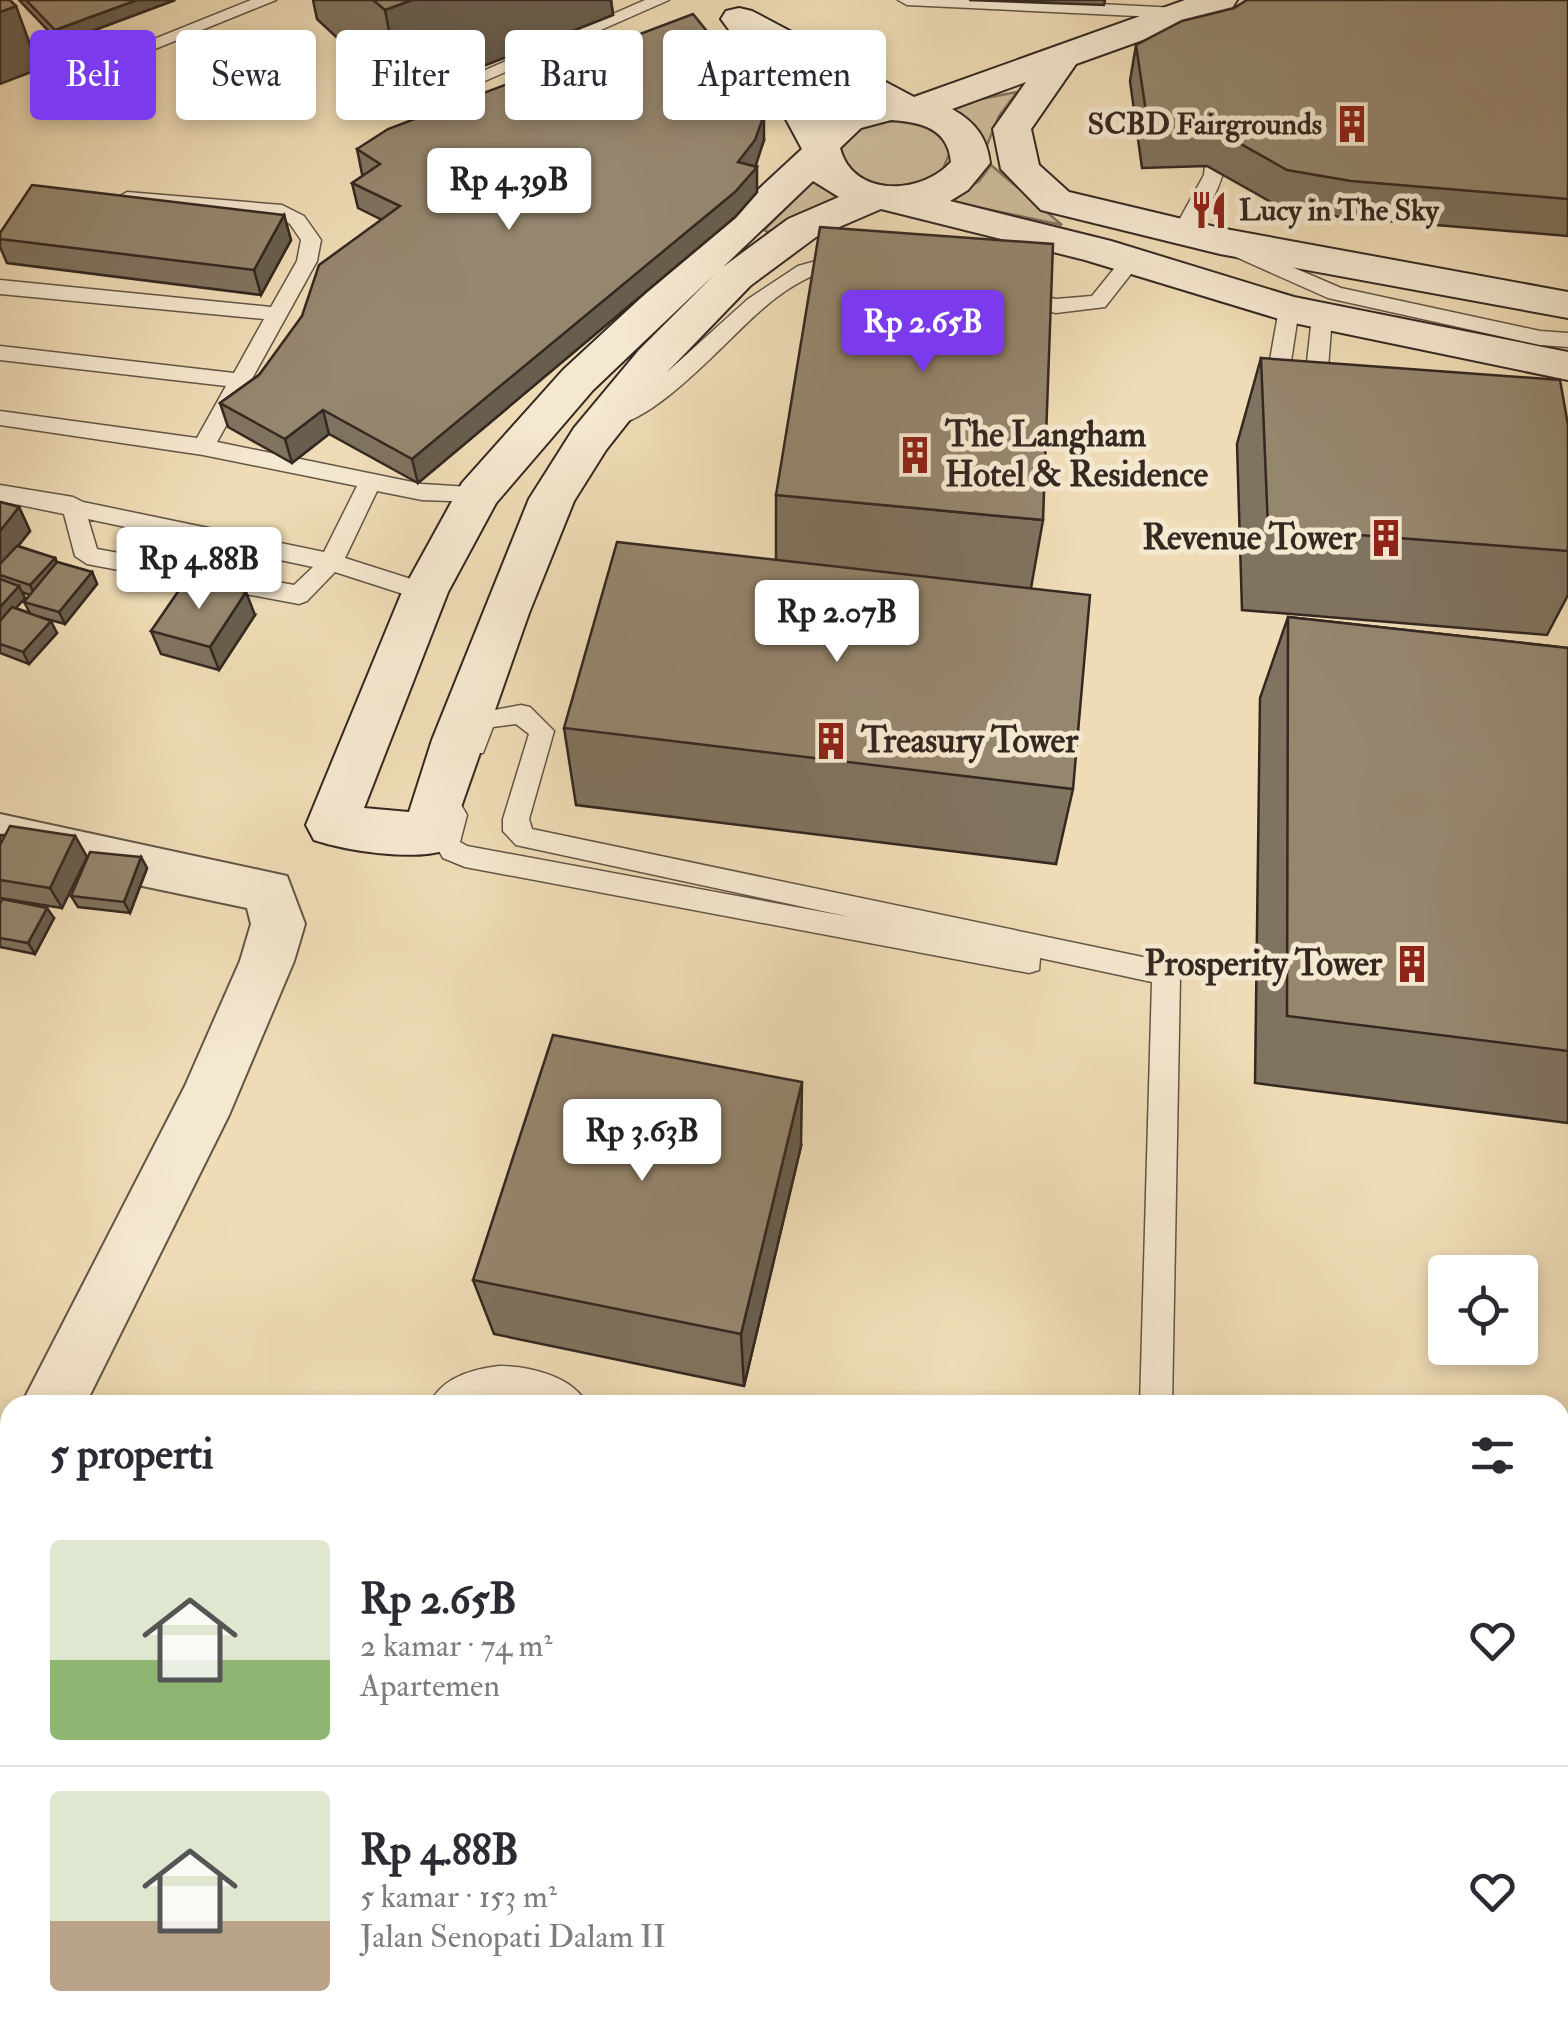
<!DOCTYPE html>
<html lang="id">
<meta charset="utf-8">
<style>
body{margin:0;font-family:"IM FELL Double Pica",serif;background:#f7f7f7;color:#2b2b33;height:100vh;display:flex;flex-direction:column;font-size:38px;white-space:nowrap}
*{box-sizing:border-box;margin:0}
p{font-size:32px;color:#7c7c81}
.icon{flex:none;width:55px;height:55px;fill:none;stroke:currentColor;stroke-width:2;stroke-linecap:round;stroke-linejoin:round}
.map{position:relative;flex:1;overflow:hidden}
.details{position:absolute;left:0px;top:1395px;width:1570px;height:642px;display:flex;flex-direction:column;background:#fff;border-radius:30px 30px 0 0;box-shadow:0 5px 15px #0003}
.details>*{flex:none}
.top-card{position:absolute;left:30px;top:30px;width:1000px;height:90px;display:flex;gap:20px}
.controls{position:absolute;left:1428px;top:1255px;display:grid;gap:20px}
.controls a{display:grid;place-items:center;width:110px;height:110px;border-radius:10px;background:#fff;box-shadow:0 5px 15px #0003;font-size:50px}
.price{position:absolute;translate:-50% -85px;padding:0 22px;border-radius:10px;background:#fff;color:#222;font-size:32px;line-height:65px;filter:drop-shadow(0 2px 5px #0008)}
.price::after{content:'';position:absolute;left:50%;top:60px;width:30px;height:22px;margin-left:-15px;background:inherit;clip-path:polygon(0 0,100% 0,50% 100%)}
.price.active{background:#7c3aed;color:#fff}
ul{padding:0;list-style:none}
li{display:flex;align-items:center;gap:30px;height:250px;padding:0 50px}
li+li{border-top:2px solid #e1e1e2}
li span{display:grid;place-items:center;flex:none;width:280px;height:200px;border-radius:10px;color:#555}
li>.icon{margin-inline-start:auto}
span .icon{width:120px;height:120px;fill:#fffc;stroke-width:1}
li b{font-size:42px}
h2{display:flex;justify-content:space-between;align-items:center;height:120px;padding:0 50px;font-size:42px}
.chip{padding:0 35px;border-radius:10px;background:#fff;box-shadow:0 5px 15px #0003;font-size:35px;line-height:90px}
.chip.active{background:#7c3aed;color:#fff}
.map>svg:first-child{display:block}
</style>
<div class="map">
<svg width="1568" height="2037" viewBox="0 0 1568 2037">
<rect width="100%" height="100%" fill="#efdcb6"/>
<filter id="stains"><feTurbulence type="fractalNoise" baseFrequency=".002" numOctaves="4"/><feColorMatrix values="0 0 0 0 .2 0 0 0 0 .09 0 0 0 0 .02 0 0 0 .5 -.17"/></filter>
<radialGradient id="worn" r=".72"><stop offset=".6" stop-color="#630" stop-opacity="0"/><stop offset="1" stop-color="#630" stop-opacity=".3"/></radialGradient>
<path fill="#cfbd9d" stroke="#82725f" stroke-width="2.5" d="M803,73L869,101L843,108L825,119L821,101Z
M1017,92L999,116L987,145L977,132L939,107Z
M893,121C917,123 941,128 950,153L941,173C901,191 864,197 840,154C844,129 871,123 893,121Z
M991,165L1062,225L948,201L979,181Z
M815,179L841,201L768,232L764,230Z"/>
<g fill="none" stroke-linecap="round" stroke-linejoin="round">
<g stroke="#635546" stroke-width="3">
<path id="service" d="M251,0H276L123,62H109L107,58Z
M645,0H669L410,114L403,116L394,110Z
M898,0H1019L1178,8L1187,13L1178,18L907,5Z
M1218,129L1228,135C1229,176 1211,205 1189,237H1175L1172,233L1204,175L1208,135Z
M127,192L282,205L304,216L321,240L317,261L217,442L422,484L486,488L489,494L486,500L478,502L422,500L377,491L345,558L433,586L437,592L433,598L425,601L335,572L307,601L299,604L87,564L75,556L64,514L0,501V485L73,497L83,502L324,552L357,486L203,455L0,425V411L197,438L226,386L0,360V346L234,373L264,319L0,294V280L271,307L297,261L301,240L290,224L277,217L120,202L117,198ZM88,519L313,567L294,585L97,549Z
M1234,242L1341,288L1540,331L1568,333V347L1540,345L1328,298L1227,253L1224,248Z
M1132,254L1142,260L1105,307L1056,313L1007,302L1004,297L1014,290L1056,299L1092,296L1125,255Z
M834,256L857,258L860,263C850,273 831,269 817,274C798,281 774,298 759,312C726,340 643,438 598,425L595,420L598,415L635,401L748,299L798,266Z
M1289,302L1299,309L1286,394L1275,401L1264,394L1279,309Z
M1322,310L1332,317L1327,380L1337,395L1326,402L1312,399L1305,380L1312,317Z
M521,705L530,707L554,731L529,819L532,829L1157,960L1176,969L1180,977L1172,1405H1140L1152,982L1040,958L1039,970L1029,973L465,867L443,858L434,842L441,815L438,810L442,803H460L467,815L460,842L467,846L850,917L516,845L503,831V819L529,734L516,724L493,727L483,753H465L462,746L474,714Z
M499,1366C528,1366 574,1376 587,1405H543L512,1396L487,1398L468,1405H429C441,1378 472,1369 499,1366Z
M10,1566V1619L0,1624V1570Z
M1101,2028H1138V2037H1100Z"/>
</g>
<g stroke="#635546" stroke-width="4">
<path id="minor" d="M0,814L287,876L305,924L294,961L229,1115L85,1405H21L185,1086L240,961L251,924L247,908L0,856Z
M10,1456V1535L0,1539V1460Z"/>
</g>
<g stroke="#342821" stroke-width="4">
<path id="secondary" d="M1185,0H1237L1232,8L1076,64L1031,129L1039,165L1069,192L1220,228L1568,292V318L1220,254L1041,210L1001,169L993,129L1026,82L952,109C975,122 987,137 990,163L968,190L950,201L1111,241L1294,297L1568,352V380L1289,322L1085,260L881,209L816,237L750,286L669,370L606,450L574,501L529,613L446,850C413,861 347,851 314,840L306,825L402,592L462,483L563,370L802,149L761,73L721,19L726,11L739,8L752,11L914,97ZM789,60L865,101L824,119ZM891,120C921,122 948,128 951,162C921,195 853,198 840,148L861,128ZM813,181L839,197L788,219L723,267ZM715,274L639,350L574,428L529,499L432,740L409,812L364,808L448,592L496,503L593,390Z"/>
</g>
<use href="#service" fill="#f5e8d0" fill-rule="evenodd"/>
<use href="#minor" fill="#f5e8d0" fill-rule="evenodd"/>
<use href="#secondary" fill="#f5e8d0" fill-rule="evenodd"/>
</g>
<path fill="#80735f" stroke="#342821" stroke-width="2.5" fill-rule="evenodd" d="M19,0H175L60,43Z
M313,0H611L613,15L402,98L317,19Z
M969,0H1105L1104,5Z
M1568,0V236L1340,217L1278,206L1207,166L1142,168L1130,81L1136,45Z
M764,140L754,166L757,192L735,217L418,483L329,434L292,463L228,427L220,403L259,375L382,220L358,208L352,183L364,175L362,174L357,149Z
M284,215L291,240L261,295L7,263L0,247V233Z
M1261,358L1568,425V595L1547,635L1242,610L1237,444Z
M776,495L1043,520L1031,588L1073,789L1056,864L576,805L564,728L776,560Z
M0,502L19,507L30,531L18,546L55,558L57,562L92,572L97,584L65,624L36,616L57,633L29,664L0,653ZM22,592L30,595L24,602L30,613L15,608L25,598Z
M255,615L219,670L161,654L151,631Z
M1288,617L1568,648V1123L1255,1083L1260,698Z
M0,835L75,836L87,857L62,908L0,898Z
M141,857L147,868L130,913L78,907L71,896Z
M0,904L54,918L35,954L0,947Z
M801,1146L744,1386L494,1334L473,1280Z
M1253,2028H1560L1568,2037H1252Z"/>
<path fill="#685e4d" stroke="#342821" stroke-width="2.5" d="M137,0H175L60,43L55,30Z
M412,0H611L613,15L402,98L385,10Z
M16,6L39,69L0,84V12Z
M764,115V140L756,165L739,186L738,162Z
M757,167V192L735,217L418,483L412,459Z
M284,215L291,240L261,295L254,270Z
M323,410L329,434L292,463L285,439Z
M19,507L30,531L0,569V531Z
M55,558L60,570L36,597L30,585Z
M92,572L97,584L65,624L59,612Z
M19,586L25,598L0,626V607Z
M246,592L255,615L219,670L210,647Z
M51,621L57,633L29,664L23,652Z
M75,836L87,857L62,908L50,888Z
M141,857L147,868L130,913L124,902Z
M47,908L54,918L35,954L28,943Z
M802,1082L801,1146L744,1386L741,1334Z"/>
<path fill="#95866e" stroke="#342821" stroke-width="2.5" d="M0,0H10L16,6L0,12Z
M26,0H137L55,30Z
M373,0H412L385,10Z
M1247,0H1568V199L1351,181L1287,170L1216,130L1149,132L1136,45L1182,21L1234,8Z
M693,14L758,94L764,115L755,140L738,162L757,167L735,192L412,459L323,410L285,439L220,403L259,375L302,316L319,265L400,206L352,183L380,164L357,149L388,129Z
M32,185L284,215L254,270L0,239V233Z
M820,227L1053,244L1043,520L776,495Z
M1261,358L1560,380L1568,425V551L1268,528Z
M0,502L19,507L0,531Z
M617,542L1090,595L1073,789L564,728Z
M17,546L55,558L30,585L0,575V564Z
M57,562L92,572L59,612L24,602Z
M188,577L246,592L210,647L151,631Z
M0,579L19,586L0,607Z
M12,607L51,621L23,652L0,644V621Z
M1288,617L1568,648V1051L1287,1016Z
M10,826L75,836L50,888L0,880V845Z
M90,852L141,857L124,902L71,896Z
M2,899L47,908L28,943L0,938V904Z
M553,1035L802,1082L741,1334L473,1280Z
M10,1807V2028H1102L1101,2037H0V1829Z
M1560,1903L1568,1905V2037H1295V2028H1560Z"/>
<defs>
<g id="building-bare" transform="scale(3)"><path d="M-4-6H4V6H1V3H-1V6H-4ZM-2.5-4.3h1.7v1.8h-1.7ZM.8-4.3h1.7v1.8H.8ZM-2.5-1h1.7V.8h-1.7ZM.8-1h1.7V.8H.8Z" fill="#8f2418" stroke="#f5e8d0" stroke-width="2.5" paint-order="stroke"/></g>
<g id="restaurant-bare" transform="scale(3)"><path d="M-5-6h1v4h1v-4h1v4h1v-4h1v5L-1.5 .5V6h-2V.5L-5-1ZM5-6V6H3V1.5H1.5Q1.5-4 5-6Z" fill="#8f2418" stroke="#f5e8d0" stroke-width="2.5" paint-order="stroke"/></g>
</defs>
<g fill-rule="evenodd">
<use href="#building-bare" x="1352" y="124"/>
<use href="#restaurant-bare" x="1209" y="210"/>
<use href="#building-bare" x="915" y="455"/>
<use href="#building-bare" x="1386" y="538"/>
<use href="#building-bare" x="831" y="741"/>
<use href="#building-bare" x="1412" y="964"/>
</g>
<g text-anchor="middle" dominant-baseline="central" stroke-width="10" stroke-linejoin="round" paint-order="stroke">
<g font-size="30" font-weight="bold" fill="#342821" stroke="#f5e8d0" text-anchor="end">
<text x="1322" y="124">SCBD Fairgrounds</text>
<text x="1239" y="210" text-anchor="start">Lucy in The Sky</text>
</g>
<g font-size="35" font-weight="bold" fill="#342821" stroke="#f5e8d0" text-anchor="start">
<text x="945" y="435">The Langham<tspan x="945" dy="40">Hotel &amp; Residence</tspan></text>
<text x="1356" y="538" text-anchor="end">Revenue Tower</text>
<text x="861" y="741">Treasury Tower</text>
<text x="1382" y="964" text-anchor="end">Prosperity Tower</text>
</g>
</g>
<rect width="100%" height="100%" filter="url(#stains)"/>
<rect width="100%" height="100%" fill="url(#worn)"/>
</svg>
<div class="controls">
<a><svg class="icon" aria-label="locate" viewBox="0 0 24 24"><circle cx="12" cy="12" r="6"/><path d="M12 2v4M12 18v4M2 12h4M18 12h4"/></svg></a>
</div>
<b class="price" style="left:509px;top:233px">Rp 4.39B</b>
<b class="price active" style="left:923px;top:375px">Rp 2.65B</b>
<b class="price" style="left:199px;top:612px">Rp 4.88B</b>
<b class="price" style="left:837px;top:665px">Rp 2.07B</b>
<b class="price" style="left:642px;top:1184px">Rp 3.63B</b>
<div class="top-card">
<a class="chip active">Beli</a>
<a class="chip">Sewa</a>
<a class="chip">Filter</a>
<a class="chip">Baru</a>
<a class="chip">Apartemen</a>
</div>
<section class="details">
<h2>5 properti<svg class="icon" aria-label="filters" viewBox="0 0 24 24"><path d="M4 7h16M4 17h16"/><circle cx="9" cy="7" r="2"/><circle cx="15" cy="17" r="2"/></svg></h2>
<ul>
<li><span style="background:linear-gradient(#dfe7d0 60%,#8fb573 0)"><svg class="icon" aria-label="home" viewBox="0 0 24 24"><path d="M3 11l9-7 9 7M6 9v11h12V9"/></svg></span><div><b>Rp 2.65B</b><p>2 kamar · 74 m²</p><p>Apartemen</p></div><svg class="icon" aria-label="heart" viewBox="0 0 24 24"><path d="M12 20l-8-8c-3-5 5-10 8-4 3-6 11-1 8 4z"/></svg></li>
<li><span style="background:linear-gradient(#dfe7d0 65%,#b9a48a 0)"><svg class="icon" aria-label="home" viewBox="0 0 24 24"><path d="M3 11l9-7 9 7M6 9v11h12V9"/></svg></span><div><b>Rp 4.88B</b><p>5 kamar · 153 m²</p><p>Jalan Senopati Dalam II</p></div><svg class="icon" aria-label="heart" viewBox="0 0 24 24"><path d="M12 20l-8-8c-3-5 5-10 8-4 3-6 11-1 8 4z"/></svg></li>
</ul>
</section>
</div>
